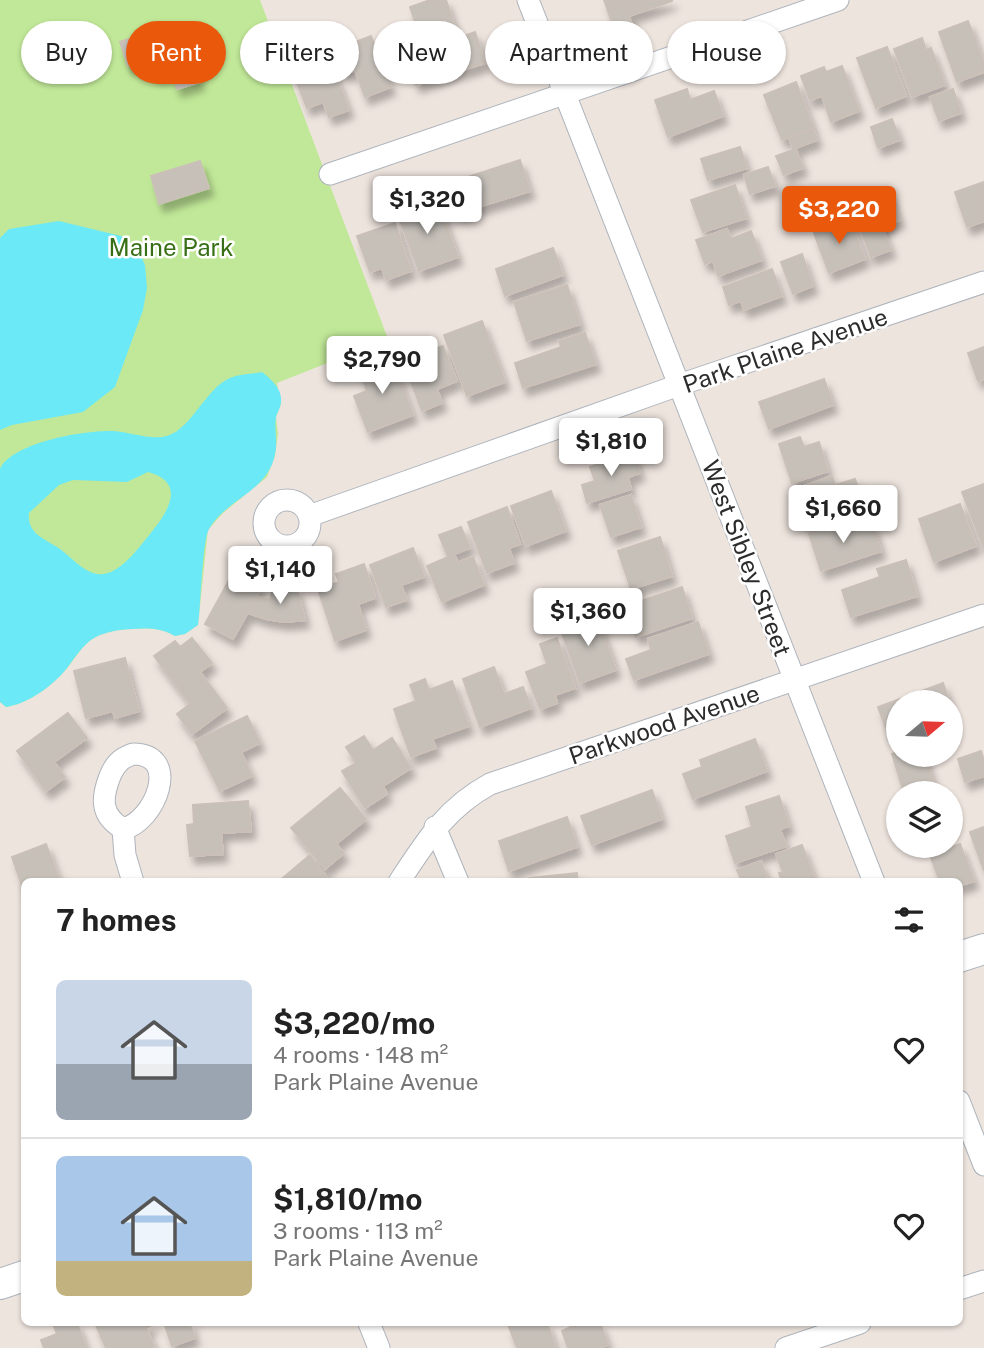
<!DOCTYPE html>
<meta charset="utf-8">
<style>
body{margin:0;font-family:"Public Sans",sans-serif;background:#f6f6f6;color:#222;height:100vh;display:flex;flex-direction:column;font-size:26px;white-space:nowrap}
*{box-sizing:border-box;margin:0}
p{font-size:23px;color:#767676}
.icon{flex:none;width:38px;height:38px;fill:none;stroke:currentColor;stroke-width:2;stroke-linecap:round;stroke-linejoin:round}
.map{position:relative;flex:1;overflow:hidden}
.drawer{position:absolute;left:21px;top:878px;width:942px;height:448px;display:flex;flex-direction:column;background:#fff;border-radius:10px;box-shadow:0 2px 5px #0004}
.drawer>*{flex:none}
.banner{position:absolute;left:21px;top:21px;width:943px;height:63px;display:flex;gap:14px}
.needle{width:46px;rotate:71deg}
.controls{position:absolute;left:886px;top:690px;display:grid;gap:14px}
.controls a{display:grid;place-items:center;width:77px;height:77px;border-radius:50%;background:#fff;box-shadow:0 2px 5px #0004;font-size:35px}
.price{position:absolute;translate:-50% -60px;padding:0 16px;border-radius:7px;background:#fff;color:#222;font-size:23px;line-height:46px;filter:drop-shadow(0 2px 4px #0008)}
.price::after{content:'';position:absolute;left:50%;top:42px;width:21px;height:16px;margin-left:-10px;background:inherit;clip-path:polygon(0 0,100% 0,50% 100%)}
.price.active{background:#ea580c;color:#fff}
ul{padding:0;list-style:none}
li{display:flex;align-items:center;gap:21px;height:175px;padding:0 35px}
li+li{border-top:2px solid #e0e0e0}
li span{display:grid;place-items:center;flex:none;width:196px;height:140px;border-radius:10px;color:#555}
li>.icon{margin-inline-start:auto}
span .icon{width:84px;height:84px;fill:#fffc;stroke-width:1}
li b{font-size:30px}
h2{display:flex;justify-content:space-between;align-items:center;height:84px;padding:0 35px;font-size:30px}
.pill{padding:0 24px;border-radius:32px;background:#fff;box-shadow:0 2px 5px #0004;font-size:24px;line-height:63px}
.pill.active{background:#ea580c;color:#fff}
.map>svg:first-child{display:block}
</style>
<div class="map">
<svg width="984" height="1348" viewBox="0 0 984 1348">
<defs>
<filter id="shadow"><feDropShadow dx="4.5" dy="8" stdDeviation="3.5" flood-color="#0004"/></filter>
</defs>
<rect width="100%" height="100%" fill="#eee4de"/>
<path fill="#c1e898" d="M0,0H260L388,339L277,383L281,404L276,417L278,434L275,456L267,477L223,513L208,530L198,625L185,634L175,636C161,628 149,628 132,629C122,629 110,631 100,635C82,642 75,661 62,674C48,689 26,704 6,707L0,702Z"/>
<path fill="#6ce9f6" fill-rule="evenodd" d="M59,221L121,236L138,249L145,265L147,288L143,310L115,387L83,412L12,425L0,430V238L9,229Z
M262,372C273,381 285,391 280,407C279,410 277,413 276,417C274,429 278,442 275,454C268,492 226,499 209,529C202,541 201,606 198,625L185,634L175,636C161,628 149,628 132,629C122,629 110,631 100,635C82,642 74,661 62,674C48,689 26,704 6,707L0,702V469C12,442 86,430 113,431C129,432 147,439 162,437C190,434 204,389 230,378C239,374 252,374 262,372ZM148,472C188,483 167,513 150,534C138,548 119,577 97,574C81,571 70,555 57,547C43,538 27,533 29,513L59,485L73,480L127,482Z"/>
<path fill="#c6c0b9" stroke="#cac0b7" stroke-width="2" filter="url(#shadow)" d="M430,0H446L455,27L421,39L410,7Z
M604,0H672V1L629,16L632,25L615,31Z
M968,21L984,63V72L957,82L939,32Z
M179,22L200,82L177,89L171,71L156,76L150,58L128,66L120,42Z
M475,32L485,63L416,85L406,56Z
M371,36L391,87L365,97L355,70L344,75L334,50Z
M922,38L926,50L931,48L945,85L912,97L894,49Z
M887,47L906,96L876,108L857,58Z
M329,58L349,110L329,117L323,102L307,108L293,72Z
M842,66L859,111L831,122L822,96L810,100L801,76L824,67L826,72Z
M796,82L813,127L782,140L764,95Z
M687,89L690,100L714,91L723,116L668,137L655,100Z
M953,89L961,113L939,121L930,97Z
M892,119L900,140L878,148L871,127Z
M813,129L817,140L793,149L789,138Z
M740,147L747,168L708,180L701,159Z
M795,149L803,168L784,175L776,156Z
M520,160L530,191L459,213L450,183Z
M200,161L209,188L159,204L151,176Z
M768,167L775,186L750,194L744,175Z
M984,182V221L967,227L955,192Z
M735,185L746,218L703,232L691,200Z
M889,191L900,220L882,227L891,250L871,257L852,205Z
M420,203L422,209L438,203L458,257L419,271L397,212Z
M850,220L865,259L829,273L814,233Z
M395,223L411,271L386,280L382,268L370,272L357,236Z
M727,229L731,239L751,231L762,260L718,276L713,261L705,264L696,240Z
M553,248L563,275L505,296L496,269Z
M802,254L813,286L793,294L781,262Z
M772,269L782,296L744,310L741,301L729,305L723,287Z
M567,285L580,324L527,341L514,302Z
M482,321L505,382L467,396L444,335Z
M585,333L596,364L523,388L515,363L561,347L559,341Z
M443,346L457,381L437,389L442,403L422,411L403,360Z
M984,347V379L978,381L968,353Z
M391,356L413,415L368,432L354,396L367,391L359,368Z
M824,379L833,405L769,429L759,402Z
M800,437L804,447L819,442L828,471L792,483L779,444Z
M634,453L640,473L628,477L631,489L587,503L582,485L595,481L590,467Z
M832,476L835,485L855,479L866,509L807,530L793,490Z
M984,484V546H983L962,492Z
M551,491L566,531L526,546L511,506Z
M631,495L641,527L611,537L600,505Z
M960,504L976,546L934,562L919,519Z
M507,507L520,544L509,548L514,563L487,573L468,522Z
M845,522L849,532L873,524L881,551L821,571L809,534Z
M461,527L470,548L454,554L458,563L473,557L484,585L442,602L427,566L448,557L439,535Z
M660,537L672,576L631,589L618,551Z
M413,548L424,577L401,585L407,600L386,607L370,565Z
M906,560L917,596L851,617L842,590L880,577L877,569Z
M364,564L375,598L358,604L366,630L335,641L318,589L339,582L336,574Z
M234,571L262,587L233,639L205,624Z
M273,587L297,588L305,620L284,622L266,619L248,613L258,597L270,600Z
M682,587L692,618L636,637L626,606Z
M596,614L616,670L580,683L560,627Z
M698,622L709,654L634,680L626,659L651,650L648,639Z
M192,638L212,663L200,672L227,708L192,734L177,714L190,704L154,656L175,641L180,647Z
M557,638L575,688L555,695L557,703L540,709L526,672L547,664L540,644Z
M125,658L139,711L115,718L113,711L86,718L74,671Z
M494,667L504,694L523,687L531,708L480,727L463,679Z
M425,679L429,690L452,681L469,726L432,739L436,748L411,757L394,709L416,701L410,685Z
M943,683L950,702H898V730L888,734L878,707Z
M68,713L87,738L54,762L65,777L46,791L17,751Z
M247,716L260,743L241,752L252,776L220,791L195,741Z
M364,736L373,750L392,738L411,768L383,786L387,794L365,808L342,771L356,763L346,747Z
M755,739L767,771L693,799L683,774L702,767L700,760Z
M981,751L984,761V776L965,782L958,759Z
M898,752V754H924L934,784L904,793L892,754Z
M340,788L366,819L336,844L344,853L325,869L291,828Z
M652,790L662,819L592,845L581,816Z
M779,796L789,826L780,829L786,846L735,863L726,836L752,827L746,807Z
M248,801L251,831L221,833L223,854L190,856L187,825L194,824L193,805Z
M567,817L577,847L509,871L499,841Z
M984,827V871L970,832Z
M46,844L60,882H24V892L12,857Z
M960,844L974,881L959,886V882H940L930,855Z
M802,845L816,882H782L779,873L783,872L776,854Z
M310,855L330,882H278Z
M761,861L768,882H742L737,870Z
M577,873L578,882H529V878Z
M57,1323H77L86,1348H44L41,1340L57,1334L53,1324Z
M95,1323H156L146,1328L155,1348H106Z
M164,1323H195L190,1325L195,1338L172,1346Z
M519,1323H547L556,1348H517L509,1327Z
M579,1323H600L608,1345L599,1348H568L562,1331Z"/>
<g fill="none" stroke-linecap="round" stroke-linejoin="round">
<g stroke="#aeb4bc" stroke-width="23">
<path id="minor" d="M528,0L874,882
M330,174L838,0
M264 523a23 23 0 1 1 46 0a23 23 0 1 1-46 0Z
M309,516L679,385L984,282
M133,754C182,754 155,822 123,829C115,824 107,817 105,807C102,795 110,771 118,763C122,758 128,756 133,754Z
M435,827L458,882
M123,829L125,855L133,882
M399,882C426,841 446,808 490,784L984,615
M959,1101L984,1165
M959,1289L984,1281
M369,1323L379,1348
M786,1348L860,1323"/>
</g>
<g stroke="#aeb4bc" stroke-width="32">
<path id="secondary" d="M959,957L984,949
M0,1284L24,1276"/>
</g>
<use href="#minor" stroke="#fff" stroke-width="21"/>
<use href="#secondary" stroke="#fff" stroke-width="30"/>
</g>
<g text-anchor="middle" dominant-baseline="central" stroke-width="5" stroke-linejoin="round" paint-order="stroke">
<g font-size="24" fill="#386f16" stroke="#fff">
<text x="171" y="247">Maine Park</text>
</g>
<g font-size="24" fill="#2c2c2c" stroke="#fff">
<text transform="translate(785 350) rotate(-19)">Park Plaine Avenue</text>
<text transform="translate(747 558) rotate(69)">West Sibley Street</text>
<text transform="translate(664 724) rotate(-19)">Parkwood Avenue</text>
</g>
</g>
</svg>
<div class="controls">
<a><svg class="needle" viewBox="-14 -14 28 28"><path d="M0-13l5 13h-10z" fill="#e53935"/><path d="M0 13l5-13h-10z" fill="#767676"/></svg></a>
<a><svg class="icon" aria-label="layers" viewBox="0 0 24 24"><path d="M12 4l9 5-9 5-9-5zM3 14l9 5 9-5"/></svg></a>
</div>
<b class="price" style="left:427px;top:236px">$1,320</b>
<b class="price active" style="left:839px;top:246px">$3,220</b>
<b class="price" style="left:382px;top:396px">$2,790</b>
<b class="price" style="left:611px;top:478px">$1,810</b>
<b class="price" style="left:843px;top:545px">$1,660</b>
<b class="price" style="left:280px;top:606px">$1,140</b>
<b class="price" style="left:588px;top:648px">$1,360</b>
<div class="banner">
<a class="pill">Buy</a>
<a class="pill active">Rent</a>
<a class="pill">Filters</a>
<a class="pill">New</a>
<a class="pill">Apartment</a>
<a class="pill">House</a>
</div>
<section class="drawer">
<h2>7 homes<svg class="icon" aria-label="filters" viewBox="0 0 24 24"><path d="M4 7h16M4 17h16"/><circle cx="9" cy="7" r="2"/><circle cx="15" cy="17" r="2"/></svg></h2>
<ul>
<li><span style="background:linear-gradient(#c9d6e8 60%,#9aa5b1 0)"><svg class="icon" aria-label="home" viewBox="0 0 24 24"><path d="M3 11l9-7 9 7M6 9v11h12V9"/></svg></span><div><b>$3,220/mo</b><p>4 rooms · 148 m²</p><p>Park Plaine Avenue</p></div><svg class="icon" aria-label="heart" viewBox="0 0 24 24"><path d="M12 20l-8-8c-3-5 5-10 8-4 3-6 11-1 8 4z"/></svg></li>
<li><span style="background:linear-gradient(#a9c7e8 75%,#c2b280 0)"><svg class="icon" aria-label="home" viewBox="0 0 24 24"><path d="M3 11l9-7 9 7M6 9v11h12V9"/></svg></span><div><b>$1,810/mo</b><p>3 rooms · 113 m²</p><p>Park Plaine Avenue</p></div><svg class="icon" aria-label="heart" viewBox="0 0 24 24"><path d="M12 20l-8-8c-3-5 5-10 8-4 3-6 11-1 8 4z"/></svg></li>
</ul>
</section>
</div>
